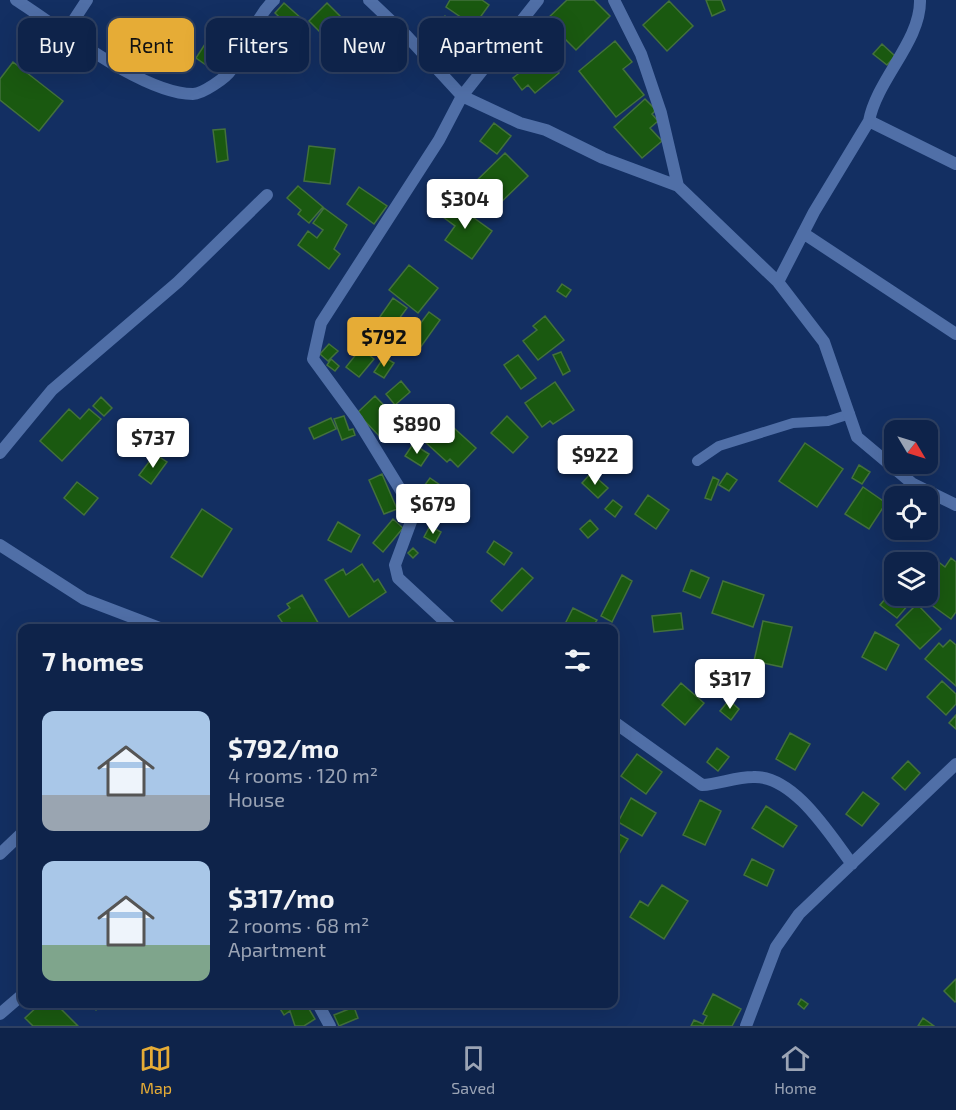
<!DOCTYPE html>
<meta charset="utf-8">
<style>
body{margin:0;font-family:"Exo 2",sans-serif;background:#172b51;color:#f1f3f6;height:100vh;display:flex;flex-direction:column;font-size:22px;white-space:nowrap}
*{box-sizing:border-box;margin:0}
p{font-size:20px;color:#9ba4b5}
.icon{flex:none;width:33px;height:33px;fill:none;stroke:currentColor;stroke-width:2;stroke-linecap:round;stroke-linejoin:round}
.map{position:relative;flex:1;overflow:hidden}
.side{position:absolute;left:18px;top:624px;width:600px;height:384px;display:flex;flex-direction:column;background:#0e234a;border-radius:12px;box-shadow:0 6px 24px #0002,0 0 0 2px #2e4062}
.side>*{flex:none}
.banner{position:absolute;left:18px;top:18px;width:600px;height:54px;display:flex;gap:12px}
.needle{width:39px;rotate:128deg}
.tools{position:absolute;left:884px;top:420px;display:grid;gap:12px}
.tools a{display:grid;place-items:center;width:54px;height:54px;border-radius:12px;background:#0e234a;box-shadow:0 6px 24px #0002,0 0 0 2px #2e4062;font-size:30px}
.price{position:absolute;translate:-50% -51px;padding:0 14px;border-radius:6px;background:#fff;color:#222;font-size:20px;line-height:39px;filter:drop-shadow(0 2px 3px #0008)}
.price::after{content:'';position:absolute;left:50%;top:36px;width:18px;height:14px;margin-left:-9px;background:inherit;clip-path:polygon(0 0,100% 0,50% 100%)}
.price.selected{background:#e6ac36;color:#111}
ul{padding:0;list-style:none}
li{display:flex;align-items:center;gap:18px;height:150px;padding:0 24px}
li span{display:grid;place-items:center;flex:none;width:168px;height:120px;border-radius:12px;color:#555}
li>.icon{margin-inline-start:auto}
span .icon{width:72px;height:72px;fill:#fffc;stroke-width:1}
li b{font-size:26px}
h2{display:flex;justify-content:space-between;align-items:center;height:72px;padding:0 24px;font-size:26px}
.tag{padding:0 21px;border-radius:12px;background:#0e234a;box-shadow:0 6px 24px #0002,0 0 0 2px #2e4062;font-size:21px;line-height:54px}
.tag.selected{background:#e6ac36;color:#111}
.tab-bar{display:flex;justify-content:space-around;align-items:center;height:84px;border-top:2px solid #2e4062;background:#0e234a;font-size:16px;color:#9ba4b5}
.tab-bar a{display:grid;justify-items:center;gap:3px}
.tab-bar .selected{color:#e6ac36}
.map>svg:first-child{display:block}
</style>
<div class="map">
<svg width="956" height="1026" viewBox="0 0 956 1026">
<rect width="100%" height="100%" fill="#132f62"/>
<path fill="#1a5910" stroke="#43713c" stroke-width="1.5" d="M450,0H482L489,5L474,26L446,7Z
M567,0H594L610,16L576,50L546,20Z
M706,0H721L725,10L712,16Z
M669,1L693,26L667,51L643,25Z
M284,3L302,19L293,30L275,13Z
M327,3L362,38L344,56L309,21Z
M445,16L472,35L454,59L428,39Z
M223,20L236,36L224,45L211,29Z
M39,38L40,46L31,48L29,40Z
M530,40L559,73L535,93L528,85L522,90L513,78L518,74L506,60Z
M207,41L217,47L206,65L196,58Z
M615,41L632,62L623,69L644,95L616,117L579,71Z
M882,44L895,56L887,65L873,54Z
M282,45L297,60L287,70L272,55Z
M13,62L63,101L39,131L0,100V79Z
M645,99L656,110L652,114L658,121L650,128L662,141L642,158L614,127Z
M494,123L511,136L497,154L480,141Z
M225,129L228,160L217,162L213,130Z
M309,146L335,149L330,184L304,181Z
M505,153L528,176L492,211L469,188Z
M298,186L323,207L309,223L298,214L301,210L287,198Z
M359,187L387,206L374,224L347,204Z
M449,200L492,231L472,259L445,240L455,226L439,214Z
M324,208L347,225L334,249L340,254L329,269L298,245L308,231L317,238L323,230L313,223Z
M409,265L438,288L418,313L389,290Z
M562,284L571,290L566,297L557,291Z
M393,298L407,308L391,330L377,321Z
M429,312L440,320L415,355L401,345L404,341L395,334L405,319L417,328Z
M545,316L564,340L538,360L523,341L537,330L533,326Z
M329,344L338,351L328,361L320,354Z
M361,348L374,359L359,377L346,367Z
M561,352L570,371L563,375L553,355Z
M518,355L536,378L521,389L504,365Z
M384,357L394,363L384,378L374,372Z
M331,359L339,366L335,371L327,365Z
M401,381L410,392L395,405L386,394Z
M555,382L574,410L553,424L550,421L542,427L525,403Z
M375,396L403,425L385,442L357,413Z
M101,397L112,408L104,416L93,406Z
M421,408L429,430L418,434L409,413Z
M69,409L80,419L89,409L101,419L62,461L40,441Z
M344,416L349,430L353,429L355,435L342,440L334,419Z
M507,416L528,437L513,453L491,433Z
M331,418L336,429L314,439L309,428Z
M444,419L476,448L458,467L450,459L447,462L424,441Z
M805,443L843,469L817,507L779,481Z
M413,444L429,454L421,466L405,456Z
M155,454L167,462L151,484L139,475Z
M859,465L870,472L862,484L852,478Z
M591,473L608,488L598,498L582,483Z
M727,473L737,480L729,491L719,485Z
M382,474L397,509L384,514L369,480Z
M713,477L719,480L711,500L705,498Z
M430,478L440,485L433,493L424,486Z
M77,482L98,498L84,515L64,498Z
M863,487L886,503L869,529L845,514Z
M648,495L669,510L656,529L635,514Z
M431,497L443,518L433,524L421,502Z
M613,500L622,507L615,517L605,509Z
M202,509L232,529L202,577L171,557Z
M393,519L403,528L383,552L373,543Z
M590,520L598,529L588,538L580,529Z
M338,522L360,535L351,552L328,540Z
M430,526L441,532L435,543L424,537Z
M494,541L512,553L504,565L487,552Z
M413,548L418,553L413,558L408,553Z
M903,551L917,558L915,562H897Z
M932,557L945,567L951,558L956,562V612L951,619L919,596H927V563Z
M362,564L374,582L378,579L386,592L349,617L325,580L343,569L346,575Z
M522,568L533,578L502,611L491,601Z
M691,570L709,578L700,598L683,591Z
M622,575L632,581L612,622L601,616Z
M723,581L764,595L753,627L712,613Z
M892,591L894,596L909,604L897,618L880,605Z
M302,595L320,626L316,628H286L278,616L290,608L287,604Z
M917,604L941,629L920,649L896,625Z
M573,608L597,620L592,628H563Z
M681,613L683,629L654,632L652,616Z
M763,621L792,627L782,667L754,661Z
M875,632L899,645L886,670L862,657Z
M614,639L619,642L614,653Z
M950,640L956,645V686L925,659L939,643L943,647Z
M739,673L741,686L711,692L708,679Z
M942,681L956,694V704L946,715L927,697Z
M681,683L704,703L685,725L662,705Z
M729,700L739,709L731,720L720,711Z
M956,715V729L949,723Z
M790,733L810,744L795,770L776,759Z
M717,748L729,757L718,771L707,762Z
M637,754L662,772L646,794L621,776Z
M908,761L920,773L905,790L892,778Z
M863,792L879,804L862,826L846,814Z
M631,798L656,813L642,836L618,822Z
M700,800L721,811L705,845L683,835Z
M766,806L797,826L783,847L752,828Z
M617,833L628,839L616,859L614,839Z
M752,859L774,870L767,886L744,875Z
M662,885L688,901L664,939L630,917L640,901L648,906Z
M956,979V1001L955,1002L944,991Z
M713,994L741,1009L732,1026H691L694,1020L703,1024L707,1016L703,1014Z
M801,999L808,1004L804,1009L798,1004Z
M40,1004H56L78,1026H33L25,1018Z
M89,1004H101L96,1010Z
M277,1004H306L315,1019L304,1026H295L290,1011L284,1015Z
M354,1007L358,1018L339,1026L334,1015Z
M923,1018L934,1026H918Z"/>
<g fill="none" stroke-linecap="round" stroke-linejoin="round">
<path stroke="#506fa7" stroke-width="10" d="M697,461L719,446L793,423L828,421L850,414"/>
<path stroke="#506fa7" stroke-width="12" d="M16,0C60,28 143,94 193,94C202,94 226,78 231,70C248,48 253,20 274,0
M369,0L406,35L462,96L439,140L321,323L313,359L357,419L411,507L412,519L395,565L398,578L452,628
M538,0L462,96L520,123L546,130L603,158L678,186
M614,0L641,54L661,113L678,186L778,282L824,342L857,437L913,484L956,505
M920,0C921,41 877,79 869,121L956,164
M66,32L87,0
M803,233L956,334
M778,282L814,212L869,121
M0,453L52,390L178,282L267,195
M0,545L84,599L160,628
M614,722L702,785C719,784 736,777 753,777C794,775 830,835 852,864
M0,854L22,833
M318,1004L330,1026
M0,1014L22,995
M746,1026L776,947L799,914L956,764"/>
</g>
</svg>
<div class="tools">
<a><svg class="needle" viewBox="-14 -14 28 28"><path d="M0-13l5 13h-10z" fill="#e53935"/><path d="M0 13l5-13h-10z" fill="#9ba4b5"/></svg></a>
<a><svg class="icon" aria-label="locate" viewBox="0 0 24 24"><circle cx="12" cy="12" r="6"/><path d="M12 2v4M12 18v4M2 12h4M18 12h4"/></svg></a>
<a><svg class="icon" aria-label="layers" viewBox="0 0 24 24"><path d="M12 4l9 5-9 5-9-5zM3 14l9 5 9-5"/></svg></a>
</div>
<b class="price" style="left:465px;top:230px">$304</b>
<b class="price selected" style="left:384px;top:368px">$792</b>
<b class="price" style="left:417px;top:455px">$890</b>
<b class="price" style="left:153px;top:469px">$737</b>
<b class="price" style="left:595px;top:486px">$922</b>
<b class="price" style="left:433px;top:535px">$679</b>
<b class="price" style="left:730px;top:710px">$317</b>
<div class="banner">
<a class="tag">Buy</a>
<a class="tag selected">Rent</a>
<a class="tag">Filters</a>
<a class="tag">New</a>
<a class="tag">Apartment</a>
</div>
<section class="side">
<h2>7 homes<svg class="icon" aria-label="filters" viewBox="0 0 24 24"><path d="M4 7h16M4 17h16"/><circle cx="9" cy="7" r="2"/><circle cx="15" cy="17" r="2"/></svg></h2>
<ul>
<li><span style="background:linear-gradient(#a9c7e8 70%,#9aa5b1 0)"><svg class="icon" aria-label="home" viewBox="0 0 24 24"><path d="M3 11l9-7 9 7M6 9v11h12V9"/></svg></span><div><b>$792/mo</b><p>4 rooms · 120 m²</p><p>House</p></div></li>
<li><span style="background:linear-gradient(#a9c7e8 70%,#7fa58c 0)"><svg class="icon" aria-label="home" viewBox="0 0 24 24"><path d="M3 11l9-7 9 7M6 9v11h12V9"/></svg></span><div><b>$317/mo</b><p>2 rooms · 68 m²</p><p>Apartment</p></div></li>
</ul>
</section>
</div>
<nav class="tab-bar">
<a class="selected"><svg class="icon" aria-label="map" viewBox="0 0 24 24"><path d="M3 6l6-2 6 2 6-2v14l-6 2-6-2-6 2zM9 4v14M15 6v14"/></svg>Map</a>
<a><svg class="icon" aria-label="saved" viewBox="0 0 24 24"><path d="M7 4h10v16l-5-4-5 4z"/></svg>Saved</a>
<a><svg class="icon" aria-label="home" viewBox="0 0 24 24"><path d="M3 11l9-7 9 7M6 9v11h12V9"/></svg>Home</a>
</nav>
